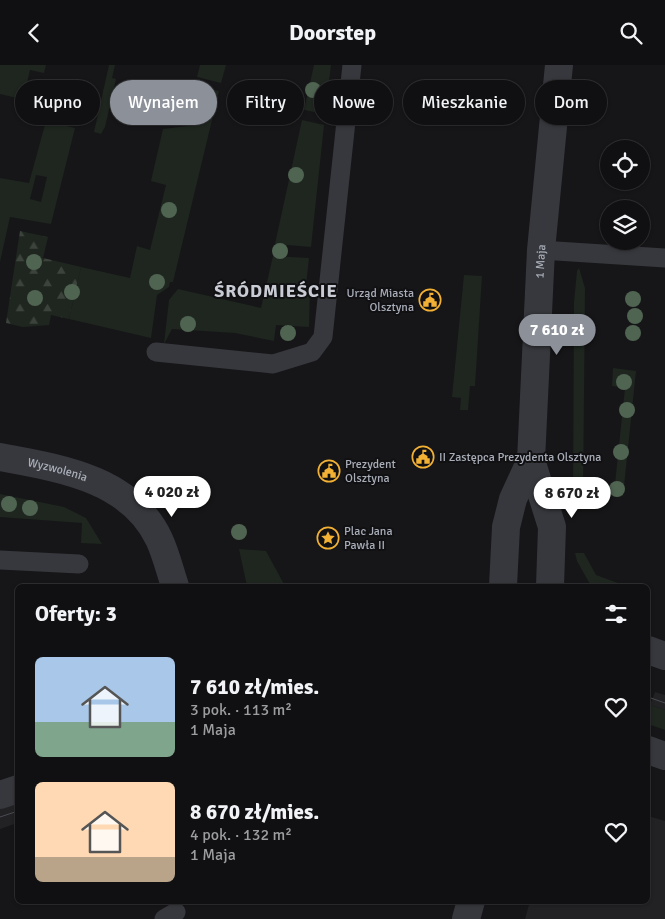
<!DOCTYPE html>
<html lang="pl">
<meta charset="utf-8">
<style>
body{margin:0;font-family:Signika,sans-serif;background:#1e1e20;color:#f1f3f6;height:100vh;display:flex;flex-direction:column;font-size:19px;white-space:nowrap}
*{box-sizing:border-box;margin:0}
p{font-size:16px;color:#9c9d9f}
.icon{flex:none;width:28px;height:28px;fill:none;stroke:currentColor;stroke-width:2;stroke-linecap:round;stroke-linejoin:round}
.map{position:relative;flex:1;overflow:hidden}
.sheet{position:absolute;left:15px;top:519px;width:635px;height:320px;display:flex;flex-direction:column;background:#101012;border-radius:8px;box-shadow:0 1px 4px #0004,0 0 0 1px #303032}
.sheet>*{flex:none}
.hud{position:absolute;left:15px;top:15px;width:635px;height:45px;display:flex;gap:10px}
.buttons{position:absolute;left:600px;top:75px;display:grid;gap:10px}
.buttons a{display:grid;place-items:center;width:50px;height:50px;border-radius:50%;background:#101012;box-shadow:0 1px 4px #0004,0 0 0 1px #303032;font-size:25px}
.price{position:absolute;translate:-50% -42px;padding:0 11px;border-radius:18px;background:#fff;color:#222;font-size:16px;line-height:32px;filter:drop-shadow(0 1px 2px #0008)}
.price::after{content:'';position:absolute;left:50%;top:30px;width:15px;height:11px;margin-left:-8px;background:inherit;clip-path:polygon(0 0,100% 0,50% 100%)}
.price.on{background:#8c9099;color:#fff}
ul{padding:0;list-style:none}
li{display:flex;align-items:center;gap:15px;height:125px;padding:0 20px}
li span{display:grid;place-items:center;flex:none;width:140px;height:100px;border-radius:8px;color:#555}
li>.icon{margin-inline-start:auto}
span .icon{width:60px;height:60px;fill:#fffc;stroke-width:1}
li b{font-size:21px}
h2{display:flex;justify-content:space-between;align-items:center;height:60px;padding:0 20px;font-size:21px}
.chip{padding:0 18px;border-radius:22px;background:#101012;box-shadow:0 1px 4px #0004,0 0 0 1px #303032;font-size:18px;line-height:45px}
.chip.on{background:#8c9099;color:#fff}
header{display:flex;justify-content:space-between;align-items:center;height:65px;padding:0 20px;background:#101012;font-size:22px;font-weight:800}
.map>svg:first-child{display:block}
</style>
<header><svg class="icon" aria-label="back" viewBox="0 0 24 24"><path d="M15 5l-7 7 7 7"/></svg>Doorstep<svg class="icon" aria-label="search" viewBox="0 0 24 24"><circle cx="10" cy="10" r="6"/><path d="M15 15l6 6"/></svg></header>
<div class="map">
<svg width="665" height="854" viewBox="0 0 665 854">
<defs>
<pattern id="forest-firs" width="22" height="20" patternUnits="userSpaceOnUse" patternTransform="scale(1.25)"><rect width="22" height="20" fill="#1e261f"/><path d="M5 1l3.5 6h-7zM16 11l3.5 6h-7z" fill="#3c433d"/></pattern>
</defs>
<rect width="100%" height="100%" fill="#161618"/>
<path fill="#222225" d="M655,627L665,630V645L650,640Z
M17,733V758L0,764V739Z
M648,751L665,756V854H525L530,836H648Z"/>
<path fill="#1e261f" fill-rule="evenodd" d="M0,0H46L44,8L30,5L26,22L53,29L50,41L0,29Z
M109,0H115L112,13L116,14L105,62L101,69L94,67Z
M200,0H226L221,18L197,12Z
M314,0H331L325,49L304,45Z
M196,21L219,26L173,217H170L169,222L157,230L151,273L69,254L81,202L130,213L137,181L150,185L166,120L151,116L163,64L188,61Z
M302,55L324,60L311,182L275,179Z
M46,56L75,63L51,159L10,152L0,197V113L29,118ZM36,110L47,112L41,137L30,134Z
M273,191L309,193L306,220L310,221L309,262L276,260L274,276L235,268L172,264L164,279L169,235L178,224L261,243Z
M579,203L585,223L583,434L573,442L574,237L577,206Z
M464,210L482,211L475,321H470L468,345H460L461,333L452,332Z
M613,303L636,306L623,431L604,430V420L615,419L625,323L612,321Z
M0,429L64,442L86,453L102,479L81,478L82,458L0,452Z
M239,484L266,486L285,521H247Z
M575,488H584L596,510L626,521H591L577,496Z
M650,640L665,645V665L648,659V646Z"/>
<path fill="url(#forest-firs)" d="M20,166L48,172L43,193L81,202L69,254L51,250L49,260L23,262L6,258Z"/>
<g fill="none" stroke-linecap="round" stroke-linejoin="round">
<path stroke="#37383d" stroke-width="19" d="M541,185L665,193
M156,287L273,299L312,287L323,272L352,0
M0,495L79,499
M164,854L176,847"/>
<g stroke="#37383d" stroke-width="28">
<path id="s1" d="M0,392C59,403 130,413 159,474C166,489 170,506 175,521"/>
<path d="M0,730L18,724"/>
</g>
<g stroke="#37383d" stroke-width="28">
<path d="M503,521L506,462L513,434L531,395"/>
<path id="s2" d="M550,521L552,462L531,395L541,185L559,0"/>
<path d="M648,585L665,591"/>
<path d="M648,685L665,691"/>
<path d="M466,854L471,836"/>
</g>
<path stroke="#4a4c52" stroke-width="1" d="M648,632L665,638
M0,752L18,746"/>
</g>
<g fill="#506452">
<circle cx="313" cy="25" r="8"/>
<circle cx="296" cy="110" r="8"/>
<circle cx="169" cy="145" r="8"/>
<circle cx="280" cy="186" r="8"/>
<circle cx="34" cy="197" r="8"/>
<circle cx="157" cy="217" r="8"/>
<circle cx="72" cy="227" r="8"/>
<circle cx="35" cy="233" r="8"/>
<circle cx="633" cy="234" r="8"/>
<circle cx="635" cy="251" r="8"/>
<circle cx="188" cy="259" r="8"/>
<circle cx="288" cy="268" r="8"/>
<circle cx="633" cy="268" r="8"/>
<circle cx="624" cy="317" r="8"/>
<circle cx="627" cy="345" r="8"/>
<circle cx="621" cy="387" r="8"/>
<circle cx="617" cy="424" r="8"/>
<circle cx="9" cy="439" r="8"/>
<circle cx="30" cy="443" r="8"/>
<circle cx="239" cy="467" r="8"/>
</g>
<defs>
<g id="civic-ring" transform="scale(1.125)"><circle r="9.5" fill="#111113" stroke="#f2b134" stroke-width="1.5"/><path d="M-.6-6.5H3V-4.5H.6V-3L4-1V1h2V6H-6V1h2V-1L-.6-3ZM-1.2 2.5V6h2.4V2.5Z" fill="#f2b134"/></g>
<g id="sight-ring" transform="scale(1.125)"><circle r="9.5" fill="#111113" stroke="#f2b134" stroke-width="1.5"/><path d="M0-6L1.8-2.2L6-1.7L2.9 1.2L3.7 5.4L0 3.3L-3.7 5.4L-2.9 1.2L-6-1.7L-1.8-2.2Z" fill="#f2b134"/></g>
</defs>
<g fill-rule="evenodd">
<use href="#civic-ring" x="430" y="235"/>
<use href="#civic-ring" x="423" y="392"/>
<use href="#civic-ring" x="329" y="406"/>
<use href="#sight-ring" x="328" y="473"/>
</g>
<g text-anchor="middle" dominant-baseline="central" stroke-width="4" stroke-linejoin="round" paint-order="stroke">
<g font-size="12" fill="#a8adb8" stroke="#111113">
<text stroke="none"><textPath href="#s2" startOffset="328">1 Maja</textPath></text>
<text stroke="none"><textPath href="#s1" startOffset="59">Wyzwolenia</textPath></text>
</g>
<g font-size="12" fill="#a8adb8" stroke="#111113" text-anchor="start">
<text x="414" y="228" text-anchor="end">Urząd Miasta<tspan x="414" dy="14">Olsztyna</tspan></text>
<text x="439" y="392">II Zastępca Prezydenta Olsztyna</text>
<text x="345" y="399">Prezydent<tspan x="345" dy="14">Olsztyna</tspan></text>
<text x="344" y="466">Plac Jana<tspan x="344" dy="14">Pawła II</tspan></text>
</g>
<g font-size="18" font-weight="bold" letter-spacing="1" fill="#c9ccd4" stroke="#111113">
<text x="276" y="226">ŚRÓDMIEŚCIE</text>
</g>
</g>
</svg>
<div class="buttons">
<a><svg class="icon" aria-label="locate" viewBox="0 0 24 24"><circle cx="12" cy="12" r="6"/><path d="M12 2v4M12 18v4M2 12h4M18 12h4"/></svg></a>
<a><svg class="icon" aria-label="layers" viewBox="0 0 24 24"><path d="M12 4l9 5-9 5-9-5zM3 14l9 5 9-5"/></svg></a>
</div>
<b class="price on" style="left:557px;top:291px">7 610 zł</b>
<b class="price" style="left:172px;top:453px">4 020 zł</b>
<b class="price" style="left:572px;top:454px">8 670 zł</b>
<div class="hud">
<a class="chip">Kupno</a>
<a class="chip on">Wynajem</a>
<a class="chip">Filtry</a>
<a class="chip">Nowe</a>
<a class="chip">Mieszkanie</a>
<a class="chip">Dom</a>
</div>
<section class="sheet">
<h2>Oferty: 3<svg class="icon" aria-label="filters" viewBox="0 0 24 24"><path d="M4 7h16M4 17h16"/><circle cx="9" cy="7" r="2"/><circle cx="15" cy="17" r="2"/></svg></h2>
<ul>
<li><span style="background:linear-gradient(#a9c7e8 65%,#7fa58c 0)"><svg class="icon" aria-label="home" viewBox="0 0 24 24"><path d="M3 11l9-7 9 7M6 9v11h12V9"/></svg></span><div><b>7 610 zł/mies.</b><p>3 pok. · 113 m²</p><p>1 Maja</p></div><svg class="icon" aria-label="heart" viewBox="0 0 24 24"><path d="M12 20l-8-8c-3-5 5-10 8-4 3-6 11-1 8 4z"/></svg></li>
<li><span style="background:linear-gradient(#ffd9b3 75%,#b9a48a 0)"><svg class="icon" aria-label="home" viewBox="0 0 24 24"><path d="M3 11l9-7 9 7M6 9v11h12V9"/></svg></span><div><b>8 670 zł/mies.</b><p>4 pok. · 132 m²</p><p>1 Maja</p></div><svg class="icon" aria-label="heart" viewBox="0 0 24 24"><path d="M12 20l-8-8c-3-5 5-10 8-4 3-6 11-1 8 4z"/></svg></li>
</ul>
</section>
</div>
